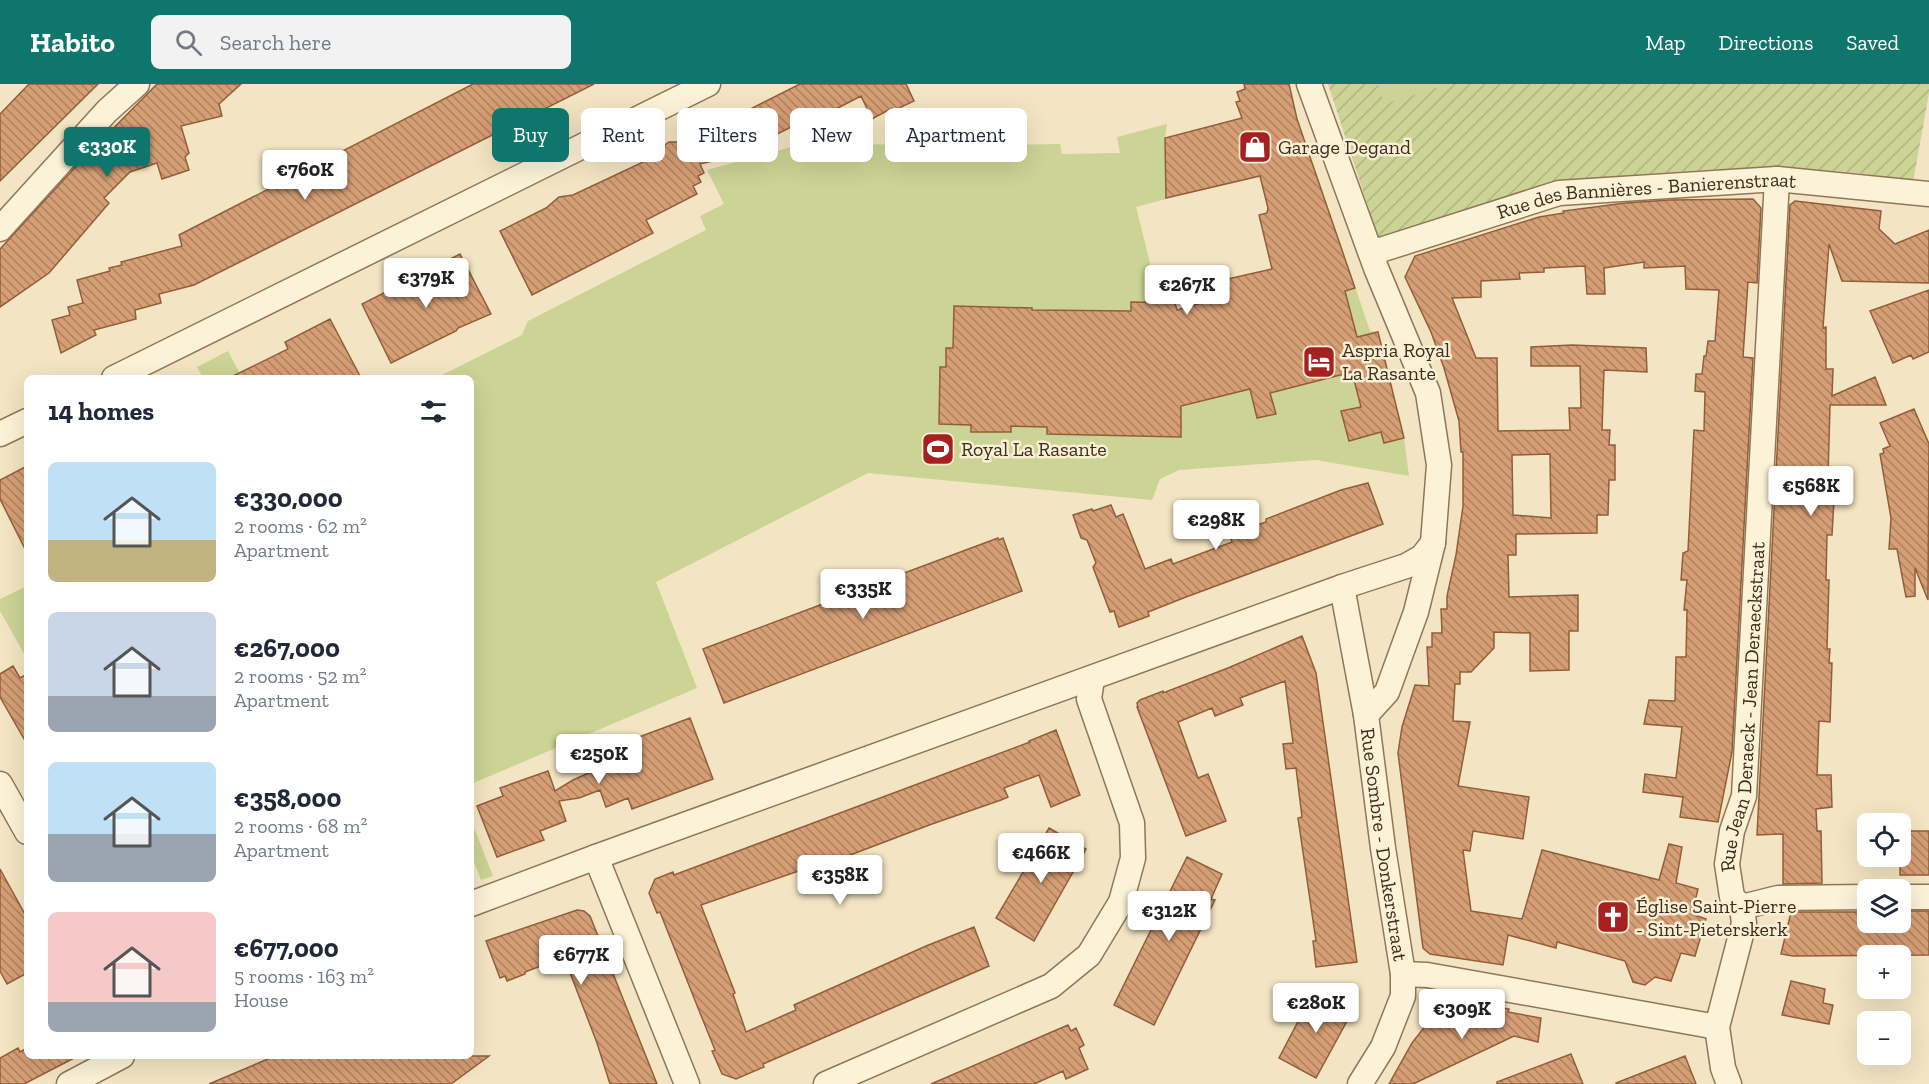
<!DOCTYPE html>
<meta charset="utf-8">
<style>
body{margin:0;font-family:"Zilla Slab",serif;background:#f2f2f3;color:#1f2937;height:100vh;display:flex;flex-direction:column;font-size:22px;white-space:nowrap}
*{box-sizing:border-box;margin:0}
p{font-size:20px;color:#747a83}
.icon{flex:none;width:33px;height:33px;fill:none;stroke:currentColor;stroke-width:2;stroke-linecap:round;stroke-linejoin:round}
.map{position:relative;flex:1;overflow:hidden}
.details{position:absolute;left:24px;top:291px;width:450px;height:684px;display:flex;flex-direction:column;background:#fff;border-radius:9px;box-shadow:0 6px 24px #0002}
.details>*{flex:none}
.hud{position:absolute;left:492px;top:24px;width:570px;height:54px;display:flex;gap:12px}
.controls{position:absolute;left:1857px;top:729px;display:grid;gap:12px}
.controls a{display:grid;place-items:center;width:54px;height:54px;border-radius:9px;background:#fff;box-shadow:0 6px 24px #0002;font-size:30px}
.price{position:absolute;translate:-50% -51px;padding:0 14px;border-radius:6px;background:#fff;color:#222;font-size:20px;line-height:39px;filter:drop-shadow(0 2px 3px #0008)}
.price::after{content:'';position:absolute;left:50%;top:36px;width:18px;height:14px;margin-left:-9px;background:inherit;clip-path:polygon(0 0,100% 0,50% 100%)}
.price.selected{background:#0f766e;color:#fff}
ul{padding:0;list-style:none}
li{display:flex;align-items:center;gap:18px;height:150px;padding:0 24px}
li span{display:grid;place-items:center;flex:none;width:168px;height:120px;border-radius:9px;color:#555}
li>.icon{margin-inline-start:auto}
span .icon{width:72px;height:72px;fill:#fffc;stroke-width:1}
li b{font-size:26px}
h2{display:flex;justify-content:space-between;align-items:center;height:72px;padding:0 24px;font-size:26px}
.chip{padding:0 21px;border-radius:9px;background:#fff;box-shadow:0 6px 24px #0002;font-size:21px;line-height:54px}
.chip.selected{background:#0f766e;color:#fff}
header{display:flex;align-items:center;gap:36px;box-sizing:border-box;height:84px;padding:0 30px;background:#0f766e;color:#fff}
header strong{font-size:28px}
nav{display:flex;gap:33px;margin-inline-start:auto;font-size:21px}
.search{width:420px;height:54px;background:#f2f2f3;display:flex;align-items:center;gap:15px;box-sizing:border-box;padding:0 21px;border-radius:9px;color:#747a83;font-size:22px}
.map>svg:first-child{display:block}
</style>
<header>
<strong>Habito</strong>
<div class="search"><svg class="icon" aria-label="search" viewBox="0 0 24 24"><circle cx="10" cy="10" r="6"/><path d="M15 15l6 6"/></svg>Search here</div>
<nav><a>Map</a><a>Directions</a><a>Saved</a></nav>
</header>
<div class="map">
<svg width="1929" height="1000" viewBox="0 0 1929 1000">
<defs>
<pattern id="garden-furrows" width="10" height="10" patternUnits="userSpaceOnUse" patternTransform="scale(1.5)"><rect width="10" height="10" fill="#cbd395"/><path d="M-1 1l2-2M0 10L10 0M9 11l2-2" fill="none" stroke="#afb580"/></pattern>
<pattern id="building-back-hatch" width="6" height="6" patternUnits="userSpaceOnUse" patternTransform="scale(1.5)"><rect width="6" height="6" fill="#d69e75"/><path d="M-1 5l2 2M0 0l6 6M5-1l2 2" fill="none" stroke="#af815f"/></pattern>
</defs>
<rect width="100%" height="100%" fill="#f3e5c3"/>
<path fill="url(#garden-furrows)" d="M1328,0H1929V9L1913,98C1839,83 1765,82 1690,87C1637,90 1583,95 1532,107C1480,120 1430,137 1379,156Z"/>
<path fill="#cbd395" d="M1378,0H1442L1443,2L1384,20Z
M1167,40L1165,54L1166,115L1136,123L1162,227L1177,226L1349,185L1370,247L1378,248L1404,354L1409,392L1316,376L1179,386L1160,395L1152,416L868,389L656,498L697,604L471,700V294H436L522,251L528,237L706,146L700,132L724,120L707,86L795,62L1006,58L1008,61L1060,60L1062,70L1120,69L1117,53Z
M228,267L242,294H203L197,283Z
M27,502V575L0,527V515Z
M471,736L493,792L481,796L471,770Z"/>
<path fill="url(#building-back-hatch)" stroke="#925e3a" stroke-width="1.5" fill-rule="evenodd" d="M29,0H98L0,97V30Z
M157,0H241L219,20L222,32L181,42L189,69L185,73L189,86L162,95L157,79L130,88L104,114L109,119L49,189L0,223V165L81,77Z
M473,0H594L194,201L159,210L161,219L135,226L136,235L94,246L96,251L61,269L52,236L70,231L68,223L83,219L77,196L110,187L109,184L122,181L121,178L182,162L179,151Z
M800,0H906L914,17L893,27L892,24L872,35L861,12L824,31L822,29L806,39L805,36L767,55L768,57L749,66L750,68L700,80L704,89L698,92L701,98L693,102L697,110L646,136L653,149L532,211L500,147L546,124L559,113L573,111L656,72L662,63L669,58H685Z
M1244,0H1289L1297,35L1355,204L1345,207L1357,253L1378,248L1404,354L1384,359L1381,348L1349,357L1341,327L1361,323L1352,288L1270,309L1276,330L1257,334L1250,305L1181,322V353L1047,350V343L1011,342V348H971V341L939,340L940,283H946V264H953L954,222L1032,224V226L1131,227V218L1175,219L1177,226L1215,215L1213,210L1225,207L1223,198L1229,196L1228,195L1272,185L1259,131L1267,129L1268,124L1260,92L1166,114L1165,54L1242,34L1236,18L1240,17L1237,8L1245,5Z
M1753,115L1761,124L1757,199L1748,198L1743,273L1753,274L1732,668L1718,738L1680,733L1683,713L1643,708L1645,690L1676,694L1682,643L1644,640L1649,616L1675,617L1676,573H1686L1687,526H1684L1687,496H1681L1683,469L1688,467L1694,346L1704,347L1705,308L1695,307L1696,290H1702L1704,272H1706L1708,257H1715L1719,206L1686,205L1685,182L1644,184V178L1604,184L1605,210H1587L1585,182L1544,184V188L1519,189L1520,195L1481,197V213L1452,214L1476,274H1497L1498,347L1570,346L1569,324H1581L1580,282H1531V263L1572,261L1646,264L1647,288L1604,286L1602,346H1610L1609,361H1615V396H1609L1608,431H1597V449L1516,450V471H1508L1509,513L1578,511V547H1569V586L1530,587V549L1494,548V564L1471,588H1460V600H1455L1453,637L1470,638L1458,702L1529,713L1523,755L1473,747L1470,767L1463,766L1471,827L1522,835L1542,766L1659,796L1669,760L1682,763L1676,799L1698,805L1692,830L1706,835L1695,872L1681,869L1671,897L1655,893L1645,901L1633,898L1625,877L1557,858L1556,864L1508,851L1503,881L1430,870L1423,864L1398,669L1402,643L1415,601L1429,602L1427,563H1432V549H1442L1441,525H1447V512L1456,471L1463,422V368H1461L1459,337L1444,284L1431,248L1405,193L1415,172L1539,133L1564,129L1563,127L1625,119L1670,116ZM1550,370L1551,434L1513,431L1512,371Z
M1795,117L1881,127L1879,145L1895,160L1929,146V199L1842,197L1829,160L1823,244L1826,243V285H1833L1832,312L1875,293L1886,321H1830L1828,394L1834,393V416L1832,451H1827L1826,496H1829L1827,565H1830L1829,579H1832L1830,638L1819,637L1817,691H1831L1832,723L1816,725L1817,747H1821L1822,799L1783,800V750L1757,751L1790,121Z
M460,170L491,230L458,244L456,247L391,279L362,220Z
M1929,206V268L1913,275L1911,271L1893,279L1870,227Z
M330,235L361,294H229L288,265L285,258Z
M1914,325L1929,360L1928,516L1915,484V512L1906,513L1897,465H1889L1891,434L1880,370L1884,369L1883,365L1890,362L1880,339Z
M27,382V469L0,415V396Z
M1368,399L1383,440L1186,513L1148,528L1149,532L1119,543L1114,527L1110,528L1093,483L1096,479L1087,456L1081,454L1073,431L1092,425L1093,427L1111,421L1116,433L1123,430L1145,485L1171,475L1173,480L1232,458L1229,451L1266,438V435L1341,406Z
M998,454L999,456L1003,454L1022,507L724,619L703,565L836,515L837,517L872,503V501Z
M1302,552L1316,589L1357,878L1316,883L1313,857H1316L1298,734L1302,733L1296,684L1286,685L1283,660L1293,659L1285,597L1240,614L1243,621L1215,632L1212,624L1178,638L1198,694L1208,690L1226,737L1186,752L1137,623H1138L1137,619L1140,616L1163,607V609L1228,584Z
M13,582L20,594L27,590V660L0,613V590Z
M690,634L713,695L632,725L628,714L606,723L600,706L579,714L559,717L566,737L540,747L544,756L497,773L477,722L503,712L500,704L548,687L555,707L573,696L593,687L588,672Z
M1056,646L1080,711L1051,723L1039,691L1004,704L1008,713L1001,716L932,740L808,787L807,784L701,821L735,909L733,910L746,948L796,926L794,921L926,862L974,843L989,882L763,980L764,983L736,995L722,990L712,967L715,966L698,924L660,828L657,829L649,809L655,795L673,788L674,791L1030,658L1029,657Z
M1049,744L1086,765L1034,857L996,834Z
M1900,747H1929V791H1900Z
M1187,773L1222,790L1211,815L1215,816L1154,941L1114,921Z
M0,785L27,834V889L7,900L0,887Z
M577,826L584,827L590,832L657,1000H610L597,959L564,873L525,888V890L507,897L505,892L500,894L486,857Z
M1900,827H1929V871L1793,872L1781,870L1791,828H1868V838H1900Z
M1791,897L1825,905L1823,919L1833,921L1829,940L1782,931Z
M1315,905L1353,926L1316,994L1279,974Z
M1472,919L1509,925L1508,928L1541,934L1538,958L1514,952L1413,1000H1389L1412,959L1426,941Z
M1068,941L1071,947L1076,944L1084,961L1079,964L1088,985L1066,995L1063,987L1034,1000H931Z
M18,964L20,968L27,964V972H78L24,1000H0V974Z
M1571,970L1583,1000H1497V998Z
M275,972H489L451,1000H209Z
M1685,972L1696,1000H1616V999Z"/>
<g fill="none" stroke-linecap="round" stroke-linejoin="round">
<g stroke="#907657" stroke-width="27">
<g id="minor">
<path d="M1309,0L1376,184L1428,309L1439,381L1433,459L1416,528L1387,608L1366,631"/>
<path d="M0,145L107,27L137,0"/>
<path id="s1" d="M1371,169L1559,109L1777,95L1929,110"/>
<path d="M114,294L708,0"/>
<path d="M0,350L27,337"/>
<path id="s2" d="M1342,503L1366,631L1383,764L1403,890V912L1383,963L1360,1000"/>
<path d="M0,700L27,748"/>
<path d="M596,773L687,1000"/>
<path d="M1900,813H1929"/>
<path d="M471,820L596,773L1342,503L1406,482L1422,473L1433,459"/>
<path id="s3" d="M1742,823L1732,813L1727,780L1732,747L1744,712L1777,95"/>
<path d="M1742,823L1778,814L1868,813"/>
<path d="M1403,890L1427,891L1717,943"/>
<path d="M69,1000L122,972"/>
<path d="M826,1000L1051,902L1089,871L1121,818L1133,774L1132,739L1089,615L1092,595"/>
<path d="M1729,1000L1723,984L1717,943L1744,839L1742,823"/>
</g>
</g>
<use href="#minor" stroke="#fcf2d8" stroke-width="24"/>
</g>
<defs>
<g id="shop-square" transform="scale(1.725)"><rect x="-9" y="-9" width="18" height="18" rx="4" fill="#a62020" stroke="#f9efd4"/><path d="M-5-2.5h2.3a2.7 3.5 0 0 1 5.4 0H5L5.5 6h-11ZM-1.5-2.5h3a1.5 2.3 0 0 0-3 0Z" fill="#fff"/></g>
<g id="hotel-square" transform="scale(1.725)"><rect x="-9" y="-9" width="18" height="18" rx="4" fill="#a62020" stroke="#f9efd4"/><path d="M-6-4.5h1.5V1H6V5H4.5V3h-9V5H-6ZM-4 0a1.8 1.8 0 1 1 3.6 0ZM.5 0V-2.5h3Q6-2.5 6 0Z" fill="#fff"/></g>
<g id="stadium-square" transform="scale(1.725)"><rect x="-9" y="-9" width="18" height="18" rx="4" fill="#a62020" stroke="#f9efd4"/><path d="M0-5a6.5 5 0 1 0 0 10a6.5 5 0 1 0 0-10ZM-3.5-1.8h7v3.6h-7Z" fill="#fff"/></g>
<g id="church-square" transform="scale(1.725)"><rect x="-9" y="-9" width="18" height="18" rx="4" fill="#a62020" stroke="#f9efd4"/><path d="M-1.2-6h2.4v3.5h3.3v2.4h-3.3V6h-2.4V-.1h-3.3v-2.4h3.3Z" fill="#fff"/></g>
</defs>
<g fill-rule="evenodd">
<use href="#shop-square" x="1255" y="63"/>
<use href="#hotel-square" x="1319" y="278"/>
<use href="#stadium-square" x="938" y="365"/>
<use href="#church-square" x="1613" y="833"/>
</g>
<g text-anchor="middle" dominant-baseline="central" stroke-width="5" stroke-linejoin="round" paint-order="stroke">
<g font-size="20" fill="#3e2d1d" stroke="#f9efd4" text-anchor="start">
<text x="1278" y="63">Garage Degand</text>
<text x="1342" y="266">Aspria Royal<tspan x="1342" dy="23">La Rasante</tspan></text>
<text x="961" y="365">Royal La Rasante</text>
<text x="1636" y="822">Église Saint-Pierre<tspan x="1636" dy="23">- Sint-Pieterskerk</tspan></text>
</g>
<g font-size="20" fill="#3e2d1d" stroke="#f9efd4">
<text stroke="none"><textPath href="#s1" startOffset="284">Rue des Bannières - Banierenstraat</textPath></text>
<text stroke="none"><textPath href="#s3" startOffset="206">Rue Jean Deraeck - Jean Deraeckstraat</textPath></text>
<text stroke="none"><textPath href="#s2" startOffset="261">Rue Sombre - Donkerstraat</textPath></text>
</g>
</g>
</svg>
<div class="controls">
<a><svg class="icon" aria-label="locate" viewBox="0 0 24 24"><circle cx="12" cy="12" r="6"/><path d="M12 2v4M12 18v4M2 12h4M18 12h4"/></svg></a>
<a><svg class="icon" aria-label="layers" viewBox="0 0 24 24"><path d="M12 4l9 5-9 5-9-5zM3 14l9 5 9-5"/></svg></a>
<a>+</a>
<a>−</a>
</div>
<b class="price selected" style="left:107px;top:94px">€330K</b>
<b class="price" style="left:305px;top:117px">€760K</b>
<b class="price" style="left:426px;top:225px">€379K</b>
<b class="price" style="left:1187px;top:232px">€267K</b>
<b class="price" style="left:1811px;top:433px">€568K</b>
<b class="price" style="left:1216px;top:467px">€298K</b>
<b class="price" style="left:863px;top:536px">€335K</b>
<b class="price" style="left:599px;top:701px">€250K</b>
<b class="price" style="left:1041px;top:800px">€466K</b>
<b class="price" style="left:840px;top:822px">€358K</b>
<b class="price" style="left:1169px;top:858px">€312K</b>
<b class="price" style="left:581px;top:902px">€677K</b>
<b class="price" style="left:1316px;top:950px">€280K</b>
<b class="price" style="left:1462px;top:956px">€309K</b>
<div class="hud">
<a class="chip selected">Buy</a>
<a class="chip">Rent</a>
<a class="chip">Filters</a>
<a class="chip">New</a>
<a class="chip">Apartment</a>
</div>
<section class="details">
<h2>14 homes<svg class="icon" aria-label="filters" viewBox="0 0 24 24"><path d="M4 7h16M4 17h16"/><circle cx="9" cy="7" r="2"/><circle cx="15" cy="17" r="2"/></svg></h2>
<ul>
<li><span style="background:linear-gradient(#bfe0f5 65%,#c2b280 0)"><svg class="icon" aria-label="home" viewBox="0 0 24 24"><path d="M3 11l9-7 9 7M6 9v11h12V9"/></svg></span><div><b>€330,000</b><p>2 rooms · 62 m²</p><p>Apartment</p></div></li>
<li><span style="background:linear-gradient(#c9d6e8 70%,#9aa5b1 0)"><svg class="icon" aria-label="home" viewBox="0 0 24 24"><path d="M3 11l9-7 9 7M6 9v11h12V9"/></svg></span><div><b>€267,000</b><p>2 rooms · 52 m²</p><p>Apartment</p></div></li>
<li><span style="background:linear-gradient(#bfe0f5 60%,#9aa5b1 0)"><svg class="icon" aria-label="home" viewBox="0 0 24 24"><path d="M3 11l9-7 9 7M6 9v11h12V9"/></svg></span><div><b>€358,000</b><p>2 rooms · 68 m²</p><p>Apartment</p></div></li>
<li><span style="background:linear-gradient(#f6c9c9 75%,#9aa5b1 0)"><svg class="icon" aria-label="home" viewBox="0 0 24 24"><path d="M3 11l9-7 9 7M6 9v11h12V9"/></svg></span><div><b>€677,000</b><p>5 rooms · 163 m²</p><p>House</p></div></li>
</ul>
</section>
</div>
